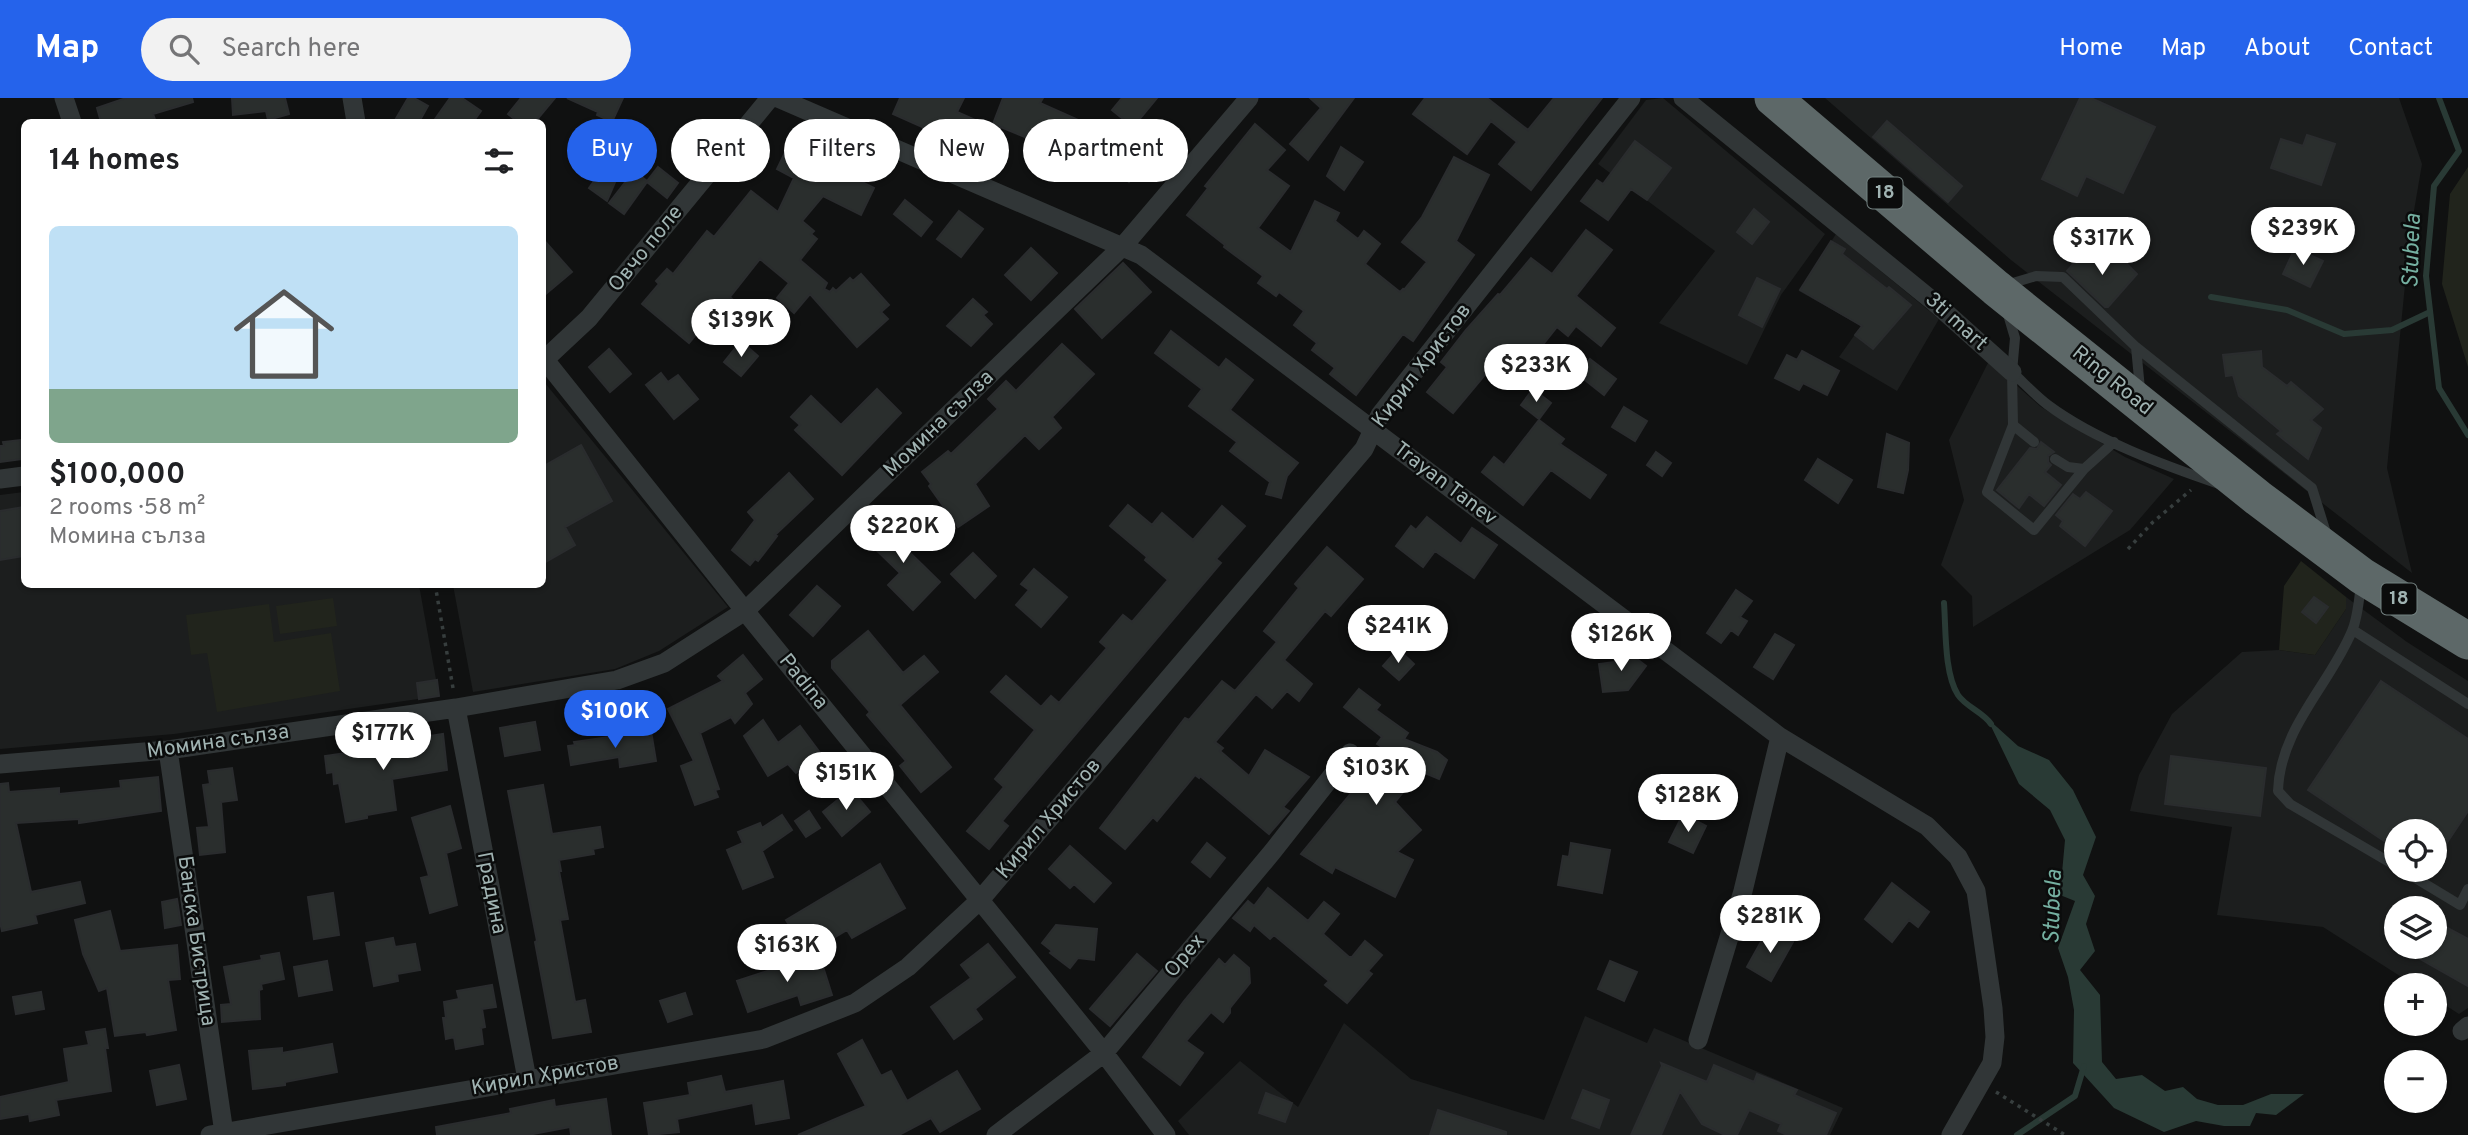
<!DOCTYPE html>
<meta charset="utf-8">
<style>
body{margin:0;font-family:Overpass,sans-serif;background:#f2f2f2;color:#202124;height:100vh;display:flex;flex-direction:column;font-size:26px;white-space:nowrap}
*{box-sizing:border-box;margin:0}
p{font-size:23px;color:#757577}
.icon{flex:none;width:38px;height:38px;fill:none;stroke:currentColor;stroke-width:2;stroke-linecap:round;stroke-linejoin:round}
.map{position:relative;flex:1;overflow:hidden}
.details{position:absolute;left:21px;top:21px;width:525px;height:469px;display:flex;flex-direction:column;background:#fff;border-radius:10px;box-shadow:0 2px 5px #0004}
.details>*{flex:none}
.top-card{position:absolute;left:567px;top:21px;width:665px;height:63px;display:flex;gap:14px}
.tools{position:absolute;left:2384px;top:721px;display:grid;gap:14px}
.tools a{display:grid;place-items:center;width:63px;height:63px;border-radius:50%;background:#fff;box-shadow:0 2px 5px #0004;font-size:35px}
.price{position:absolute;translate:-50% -60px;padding:0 16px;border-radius:24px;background:#fff;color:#222;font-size:23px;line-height:46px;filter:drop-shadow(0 2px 4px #0008)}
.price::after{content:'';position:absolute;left:50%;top:42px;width:21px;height:16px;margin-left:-10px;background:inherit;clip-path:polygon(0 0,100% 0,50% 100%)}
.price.active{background:#2563eb;color:#fff}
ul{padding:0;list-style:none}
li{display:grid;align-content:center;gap:14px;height:371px;padding:0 28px}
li+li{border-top:2px solid #e0e0e0}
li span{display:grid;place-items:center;height:217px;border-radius:10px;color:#555}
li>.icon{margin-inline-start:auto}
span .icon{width:126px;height:126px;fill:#fffc;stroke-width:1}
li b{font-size:30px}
h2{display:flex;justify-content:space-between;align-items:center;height:84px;padding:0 28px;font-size:30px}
.pill{padding:0 24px;border-radius:32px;background:#fff;box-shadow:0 2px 5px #0004;font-size:24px;line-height:63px}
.pill.active{background:#2563eb;color:#fff}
header{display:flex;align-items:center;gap:42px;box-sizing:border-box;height:98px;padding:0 35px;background:#2563eb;color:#fff}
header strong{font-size:33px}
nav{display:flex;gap:38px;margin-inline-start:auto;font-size:24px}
.search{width:490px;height:63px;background:#f2f2f2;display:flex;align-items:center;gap:18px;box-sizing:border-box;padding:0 24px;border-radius:38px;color:#757577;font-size:26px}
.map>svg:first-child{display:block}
</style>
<header>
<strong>Map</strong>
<div class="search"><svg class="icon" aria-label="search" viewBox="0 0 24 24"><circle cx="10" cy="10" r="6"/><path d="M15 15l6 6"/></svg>Search here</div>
<nav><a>Home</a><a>Map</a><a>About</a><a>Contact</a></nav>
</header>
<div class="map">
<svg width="2468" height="1037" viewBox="0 0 2468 1037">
<rect width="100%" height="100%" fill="#101111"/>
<path fill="#1c1e1e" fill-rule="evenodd" d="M1663,0L1825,136L1781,197L1747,267L1659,225L1715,153L1598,66L1646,2Z
M1825,0H2399L2422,66L2410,136L2387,370L2412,475L2011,162Z
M1836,136L1939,221L1897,293L1839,259L1861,228L1799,193Z
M1989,263L2041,309L2125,359L2174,381L2130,432L1973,529L1972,498L1941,467L1964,402L1949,342Z
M545,285L728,509L659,553L615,571L473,594L453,487L542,486V286Z
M24,394V486L419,487L439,598L174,636L0,651V397Z
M2346,499L2407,544L2468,583V910L2459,916L2434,900V887H2414L2323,829L2217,817L2232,729L2130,713L2139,677L2172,616L2242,554L2279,552L2315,557L2346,511ZM2396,733H2434V772H2396ZM2396,810H2434V849H2396Z
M1585,918L1647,945L1654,930L1843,1010L1830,1037H1189L1178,1023L1240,963L1298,1009L1344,925L1411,981L1544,1022Z"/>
<path fill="#21241c" d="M2468,69V269L2442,186L2450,96Z
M2301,463L2346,499V511L2315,557L2279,552L2284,488Z
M333,500L337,528L280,536L276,508Z
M269,506L274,544L331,535L340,593L217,614L207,555L191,557L186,517Z"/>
<path fill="#293a35" d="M1987,620L2018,648L2049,662L2073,692L2096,739L2083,777L2095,798L2086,826L2095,853L2080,872L2100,897L2102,964L2116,981L2142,977L2165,993L2183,989L2197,1001L2218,1007H2243L2271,996H2304L2276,1017L2256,1015L2250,1028H2224L2196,1023L2164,1034L2114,1010L2073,965L2074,912L2068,879L2058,850L2075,803L2060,797L2065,742L2050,712L2019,686Z"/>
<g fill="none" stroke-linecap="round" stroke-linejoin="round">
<path stroke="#293a35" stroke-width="6" d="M2439,0L2459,53L2434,88L2426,178L2439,290L2468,337
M2211,199L2287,212L2344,236L2392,232L2430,214
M1944,505C1946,531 1944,575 1958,597C1966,609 1983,614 1991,626
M2017,1037L2075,998L2084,968"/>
</g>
<path fill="#2a2e2d" stroke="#2a2c2e" stroke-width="2" d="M126,0H192L193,4L153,16L156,24H101L97,10Z
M232,0H285L289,16L268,22L266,13L233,17Z
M408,0H414L428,8L419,24H394Z
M450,0H462L481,13L473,24H433Z
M521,0H555L535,24H518L508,16Z
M567,0H623L612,24L597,17L598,14Z
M900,0H964L957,14L980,24L969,50L893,16Z
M1003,0H1043L1040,5L1094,29L1080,59H1074L993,26Z
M1122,0H1157L1133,29L1112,12Z
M1310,0H1354L1308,62L1290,46L1321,10Z
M1425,0H1487L1528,32L1554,0H1602L1531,92L1499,66L1517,44L1491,23L1467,56L1413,16Z
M2080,0H2091L2155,29L2123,95L2086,78L2077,98L2042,81Z
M1887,23L1962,88L1948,104L1873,39Z
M1255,26L1285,52L1267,72L1289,88L1258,130L1291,154L1315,103L1339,115L1335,123L1358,141L1364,133L1380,146L1365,166L1400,194L1403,191L1404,192L1427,164L1402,144L1422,119L1454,59L1489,77L1456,143L1474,157L1413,243L1403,236L1356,297L1330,276L1335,270L1312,252L1317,245L1294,227L1304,213L1279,194L1276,198L1258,185L1263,178L1224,149L1225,147L1187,117L1208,90L1205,88Z
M628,36L634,40L607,103L589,90Z
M1127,37L1152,57L1129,84L1105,63Z
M2307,37L2335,46L2321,87L2271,70L2281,41L2303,48Z
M791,42L815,54L818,46L836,55L830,68L874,90L861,117L823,98L802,123L814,133L811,136L817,141L800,162L827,185L824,191L830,194L833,190L836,193L850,180L853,183L861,176L889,207L881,214L888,221L857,249L810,196L794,215L777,200L789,185L760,161L730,199L753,220L737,237L713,216L689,245L642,206L659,186L656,183L667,171L673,176L707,133L714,139L751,93L778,114L794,80L777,71Z
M1635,43L1671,70L1647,102L1631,91L1608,122L1581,103L1597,82L1603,86Z
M1341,49L1363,64L1344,92L1327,78Z
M658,69L678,85L667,100L647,84L624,116L609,105L634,73L647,83Z
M905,102L932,124L921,138L894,116Z
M1754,111L1769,124L1752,146L1737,134Z
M959,113L983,131L961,159L937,141Z
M1586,132L1612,152L1576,198L1615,230L1601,248L1576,228L1568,238L1557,229L1529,264L1509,248L1453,315L1427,294L1447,269L1441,264L1466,232L1498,196L1500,197L1531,160L1552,176Z
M542,140L572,174L542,199Z
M1831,143L1845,151L1842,156L1887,191L1889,189L1911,207L1873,251L1855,237L1862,228L1800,192Z
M2088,149L2107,166L2125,164L2137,176L2108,209H2105L2067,173Z
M1031,150L1057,175L1031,202L1005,177Z
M2295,150L2323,163L2310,189L2283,176Z
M1123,165L1151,194L1102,240L1075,211Z
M1757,180L1780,191L1762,229L1739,217Z
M973,201L987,214L983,217L992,226L971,248L947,228Z
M1171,233L1219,270L1226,261L1253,282L1230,312L1298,365L1287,378L1281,400L1266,396L1270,384L1230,353L1237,344L1189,308L1202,291L1155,255Z
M741,243L758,258L741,278L724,264Z
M1062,246L1094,276L1052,319L1061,330L1039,351L1025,337L975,386L989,408L958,429L929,388L931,386L922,374L948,353L951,356L998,311L988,301L1006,283L1016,293Z
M609,251L631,276L610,294L589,269Z
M1802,253L1839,273L1827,297L1803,285L1799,292L1775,280L1787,257L1797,262Z
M2261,253L2262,269L2287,288L2291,284L2323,311L2311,322L2321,330L2308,361L2277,336L2281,333L2239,298L2233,277L2226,278L2223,257Z
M1590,261L1616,281L1604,297L1585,282L1587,279L1580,273Z
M661,275L668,284L678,277L698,301L674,321L646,287Z
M877,291L901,315L842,377L795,332L800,327L791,319L811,298L841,327Z
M1533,291L1551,305L1539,321L1521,307Z
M1624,309L1647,323L1635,343L1612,329Z
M1539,322L1564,341L1560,346L1606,377L1590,400L1551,372L1523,407L1482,374L1494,359L1504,367Z
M1887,336L1909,345L1908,372L1903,395L1878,389Z
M20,342L23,361L0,364V348H4L3,344Z
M2041,344L2054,354L2048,358V364L2051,367L2045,374L2061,387L2044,408L2029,396L2019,410L1997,392L2030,350L2037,351Z
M581,347L612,403L565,429L575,447L542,466V369Z
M1656,354L1671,365L1662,378L1647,367Z
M1818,361L1852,382L1838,405L1805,382Z
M789,375L813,401L775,437L777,438L758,463L755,461L750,467L732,452L755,422L748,414Z
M2086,394L2112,413L2085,448L2060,428L2063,423L2056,417L2073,396L2080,401Z
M1128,407L1152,427L1162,415L1193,442L1222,408L1245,428L1216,461L1221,465L1002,723L1008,728L989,751L967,733L1004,689L995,681L1035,632L991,594L1006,578L1041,609L1051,598L1059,605L1107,550L1100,544L1123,517L1132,524L1168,482L1145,462L1147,459L1110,428Z
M24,409V458L0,462V413Z
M889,419L905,435L898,443L940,484L913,512L888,487L900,475L866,442Z
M1427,419L1461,446L1472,430L1497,447L1474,480L1435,453L1423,469L1396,448L1411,428L1416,432Z
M1327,449L1363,481L1331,518L1325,513L1284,562L1312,586L1299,603L1287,593L1272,610L1256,596L1215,644L1223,650L1220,653L1249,678L1265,652L1309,679L1283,709L1289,713L1269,736L1200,678L1199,680L1195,677L1157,723L1153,719L1125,751L1100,730L1185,620L1189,622L1222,583L1235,593L1277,544L1264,533L1299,490L1295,486Z
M973,455L996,478L975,500L951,476Z
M1034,471L1067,499L1041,529L1016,507L1029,492L1021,486Z
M817,488L840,508L813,538L790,517Z
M1736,492L1752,503L1740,519L1747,523L1738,537L1731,532L1721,545L1707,535Z
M2314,499L2328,509L2316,525L2302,514Z
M868,533L903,575L924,558L938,574L900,607L951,669L921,694L900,668L906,663L867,617L870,614L832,570V563Z
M1775,536L1794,547L1773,581L1754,569Z
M1398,551L1414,566L1399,582L1383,568Z
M1624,551L1646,568L1628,592L1603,594L1599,566L1614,564Z
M743,557L762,581L745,595L752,606L735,625L731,619L700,635L719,691L715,692L718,699L695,707L681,668L694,663L668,611L723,583L718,578Z
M437,582L439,598L419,601L417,585Z
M2381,583L2468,641V713L2434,764V733H2396V751L2308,692Z
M1359,591L1380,607L1376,612L1408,635L1404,641L1437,654L1447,662L1439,681L1420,673L1395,704L1421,732L1397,754L1413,762L1395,799L1335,769L1332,775L1301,756L1357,688L1353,685L1382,649L1377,646L1382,639L1344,609Z
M763,622L778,645L800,628L821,656L796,675L788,666L768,678L744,638Z
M535,624L540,652L505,658L500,630Z
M651,633L656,663L620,669L619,659L571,667L568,648L575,647L574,644Z
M429,635L430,638L443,636L447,672L392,681L396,712L367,717V720L346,724L339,685L334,686L333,674L327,675L325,658L386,649L385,642Z
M2171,658L2266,670L2260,718L2165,706Z
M852,664L864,679L849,690L837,676Z
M232,670L237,702L221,704L225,754L200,757L197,730L209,729L203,687L210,686L208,673Z
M158,679L161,713L79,725V721L16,725L31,794L80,784L85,805L35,817L37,825L2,833L0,824V686L8,685L9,694L59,690V696L121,690L120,683Z
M543,687L552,736L600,729L603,749L593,751L594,756L559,762L561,773H559L568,821L560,822L575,904L585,902L591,934L553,940L535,844L537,843L508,693Z
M851,691L870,714L842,738L823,714Z
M450,708L461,750L446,755L457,807L430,815L421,780L429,778L412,720Z
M809,713L820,730L806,739L795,723Z
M1683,716L1706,728L1693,755L1669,744Z
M782,717L792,732L762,753L773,779L743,791L727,752L743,745L738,734L760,725L762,730Z
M1207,745L1225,760L1210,779L1192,764Z
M1571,745L1610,752L1602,795L1558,787L1563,758L1569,759Z
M1070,748L1111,785L1094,804L1074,786L1070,790L1049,771Z
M880,766L905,810L852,840L847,832L807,856L786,822Z
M1892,785L1929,814L1918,829L1909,822L1892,844L1865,821Z
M1268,790L1308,823L1324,804L1339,816L1323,836L1349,859H1352L1365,843L1382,857L1368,873L1372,876L1347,905L1325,887L1329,883L1274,837L1270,841L1254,827L1250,833L1233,820L1248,803L1254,808Z
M333,795L339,837L314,841L308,799Z
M177,801L181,827L165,830L162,804Z
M110,813L120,853L177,847L180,881L168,882L176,932L147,937L146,934L115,938L107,890L99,893L83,856L75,822Z
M2440,826L2468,841V888L2420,861L2427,849H2434V837Z
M1056,827L1097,831L1094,862L1078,860L1070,870L1050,855L1052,853L1042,845Z
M1768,831L1793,844L1771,883L1747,869Z
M393,840L395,849L415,846L420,872L397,876L398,883L374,888L366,845Z
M988,846L1015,879L975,911L982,921L954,941L931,909L971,880L961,867Z
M279,855L284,881L261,886L262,891L259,892L260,921L222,924L221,907L231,906L224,869L262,862L261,858Z
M819,856L832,897L801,907L798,897L748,914L737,883Z
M1137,856L1157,873L1110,928L1090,911Z
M1234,857L1249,870L1250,885L1230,910V915L1223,924L1211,914L1186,943L1203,955L1180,987L1143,959L1184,903L1219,861L1225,867Z
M327,863L332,892L299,898L294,869Z
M1610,863L1637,874L1624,903L1598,891Z
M492,887L496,909L482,911L485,929L481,930L483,946L456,951L454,939L446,941L443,920H446L444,904L459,901L457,893Z
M41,894L44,911L16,916L13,899Z
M685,895L692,916L668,924L660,903Z
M105,931L108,950H105L111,993L56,1002L59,1017L30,1023L29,1016L0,1021V999L69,984L64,951L89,947L86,934Z
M862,942L881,978L891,973L907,1003L957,973L980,1011L940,1034L931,1020L899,1037H798L866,1008L838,956Z
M332,946L337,974L285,984V987L253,991L249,953L282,950V955Z
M1661,965L1707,984L1714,967L1754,984L1757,976L1797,992L1794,997L1836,1015L1826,1037H1787L1778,1033L1781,1026L1749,1012L1737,1037H1725L1702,1026L1680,993L1661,1037H1631L1662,968Z
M179,967L186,1001L157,1007L150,973Z
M721,978L725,994L783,983L789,1020L756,1026L753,1005L677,1021L679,1034L649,1037L644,1005L690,997L688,985Z
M1583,992L1609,1002L1599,1030L1572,1020Z
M1266,995L1292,1005L1285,1024L1259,1015Z
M606,1001L611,1037H571L570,1029L528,1037H437L436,1029L511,1015L510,1011L554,1002L555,1009Z
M1438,1012L1506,1034V1037H1430Z"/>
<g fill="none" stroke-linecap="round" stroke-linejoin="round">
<path stroke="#373e3e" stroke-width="3.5" stroke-dasharray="3.5 5" stroke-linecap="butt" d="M2128,451L2153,424L2191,392
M435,486L453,590
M1996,994L2065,1037"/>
<path stroke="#313637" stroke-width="10" d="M2006,187L2036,178L2063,179L2136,249L2140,291
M2007,213L2015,240L2012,274L2013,327L2034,344
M2136,249L2312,390L2327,438
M2012,274C2024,285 2035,297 2048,307C2095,342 2163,367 2219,386
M2013,327L1987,394L2034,432L2084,371
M2055,361L2068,369L2084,371L2114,344
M2361,486C2359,501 2358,519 2352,533C2329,588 2280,630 2278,693L2290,706L2396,768
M2353,532L2468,606
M2402,772L2460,807L2468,791"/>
<path stroke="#313637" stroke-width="19" d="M64,0L72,24
M352,0L356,24
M778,0L1141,157L1780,639L1927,728L1958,759L1976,793L1993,910L1995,939L1992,965L1951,1037
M1683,0L1934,204L2012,274
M545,262L745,513L1104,955L1166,1037
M542,264L589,220L770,0
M0,381L24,378
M456,610L527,981
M168,652L224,1035
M0,666L168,652L456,610L617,582L664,565L745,513L1124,147L1249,0
M2462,933L2468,928
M1698,942L1743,793L1780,639
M210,1037L764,941L855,905L908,869L980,802L1364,351L1380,317L1631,0
M996,1037L1104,955L1273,753L1350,655"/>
<path stroke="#5d6868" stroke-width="37" d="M1773,0L1996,190L2258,400L2362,478L2468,543"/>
</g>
<g text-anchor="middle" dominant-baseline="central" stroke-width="5" stroke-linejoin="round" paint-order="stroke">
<g fill="#0b0c0c" stroke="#738180" stroke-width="2">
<rect x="1867.5" y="79.5" width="35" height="31" rx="5"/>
<rect x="2381.5" y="485.5" width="35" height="31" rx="5"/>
</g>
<g font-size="19" font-weight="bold" fill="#a0b3b2">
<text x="1885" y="95">18</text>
<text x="2399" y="501">18</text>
</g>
<g font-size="21" fill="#a0b3b2" stroke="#0b0c0c">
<text transform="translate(646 151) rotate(-51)">Овчо поле</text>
<text transform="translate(1956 224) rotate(42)">3ti mart</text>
<text transform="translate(1422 268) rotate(-53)">Кирил Христов</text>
<text transform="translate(2112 283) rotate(39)">Ring Road</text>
<text transform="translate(939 326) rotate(-44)">Момина сълза</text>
<text transform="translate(1445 386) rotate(37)">Trayan Tanev</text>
<text transform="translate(803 584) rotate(51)">Padina</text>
<text transform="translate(218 644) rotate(-8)">Момина сълза</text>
<text transform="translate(1049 721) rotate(-50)">Кирил Христов</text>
<text transform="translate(491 795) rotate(79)">Градина</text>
<text transform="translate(196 843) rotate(82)">Банска Бистрица</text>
<text transform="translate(1185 858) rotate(-50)">Орех</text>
<text transform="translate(545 978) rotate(-10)">Кирил Христов</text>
</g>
<g font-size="23" font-style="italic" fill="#75b0a1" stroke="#0b0c0c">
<text transform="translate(2413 153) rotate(-88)">Stubela</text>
<text transform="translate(2054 809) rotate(-88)">Stubela</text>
</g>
</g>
</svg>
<div class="tools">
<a><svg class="icon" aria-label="locate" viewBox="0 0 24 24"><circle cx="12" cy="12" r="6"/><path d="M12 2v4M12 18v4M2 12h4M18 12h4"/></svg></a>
<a><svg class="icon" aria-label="layers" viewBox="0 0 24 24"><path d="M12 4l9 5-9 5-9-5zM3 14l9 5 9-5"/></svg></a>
<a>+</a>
<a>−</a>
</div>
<b class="price" style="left:2303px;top:169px">$239K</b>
<b class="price" style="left:2102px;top:179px">$317K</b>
<b class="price" style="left:741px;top:261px">$139K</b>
<b class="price" style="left:1536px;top:306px">$233K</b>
<b class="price" style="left:903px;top:467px">$220K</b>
<b class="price" style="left:1398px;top:567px">$241K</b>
<b class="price" style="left:1621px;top:575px">$126K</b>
<b class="price active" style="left:615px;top:652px">$100K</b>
<b class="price" style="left:383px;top:674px">$177K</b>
<b class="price" style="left:1376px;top:709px">$103K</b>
<b class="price" style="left:846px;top:714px">$151K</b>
<b class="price" style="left:1688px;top:736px">$128K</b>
<b class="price" style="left:1770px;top:857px">$281K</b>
<b class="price" style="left:787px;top:886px">$163K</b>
<div class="top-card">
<a class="pill active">Buy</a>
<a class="pill">Rent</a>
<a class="pill">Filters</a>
<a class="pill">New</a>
<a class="pill">Apartment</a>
</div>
<section class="details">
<h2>14 homes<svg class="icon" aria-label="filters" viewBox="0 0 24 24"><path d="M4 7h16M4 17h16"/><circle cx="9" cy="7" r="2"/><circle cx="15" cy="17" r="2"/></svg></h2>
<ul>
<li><span style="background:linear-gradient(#bfe0f5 75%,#7fa58c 0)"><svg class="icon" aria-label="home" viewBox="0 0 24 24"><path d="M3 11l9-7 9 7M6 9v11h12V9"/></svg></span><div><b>$100,000</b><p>2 rooms · 58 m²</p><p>Момина сълза</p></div></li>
</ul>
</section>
</div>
